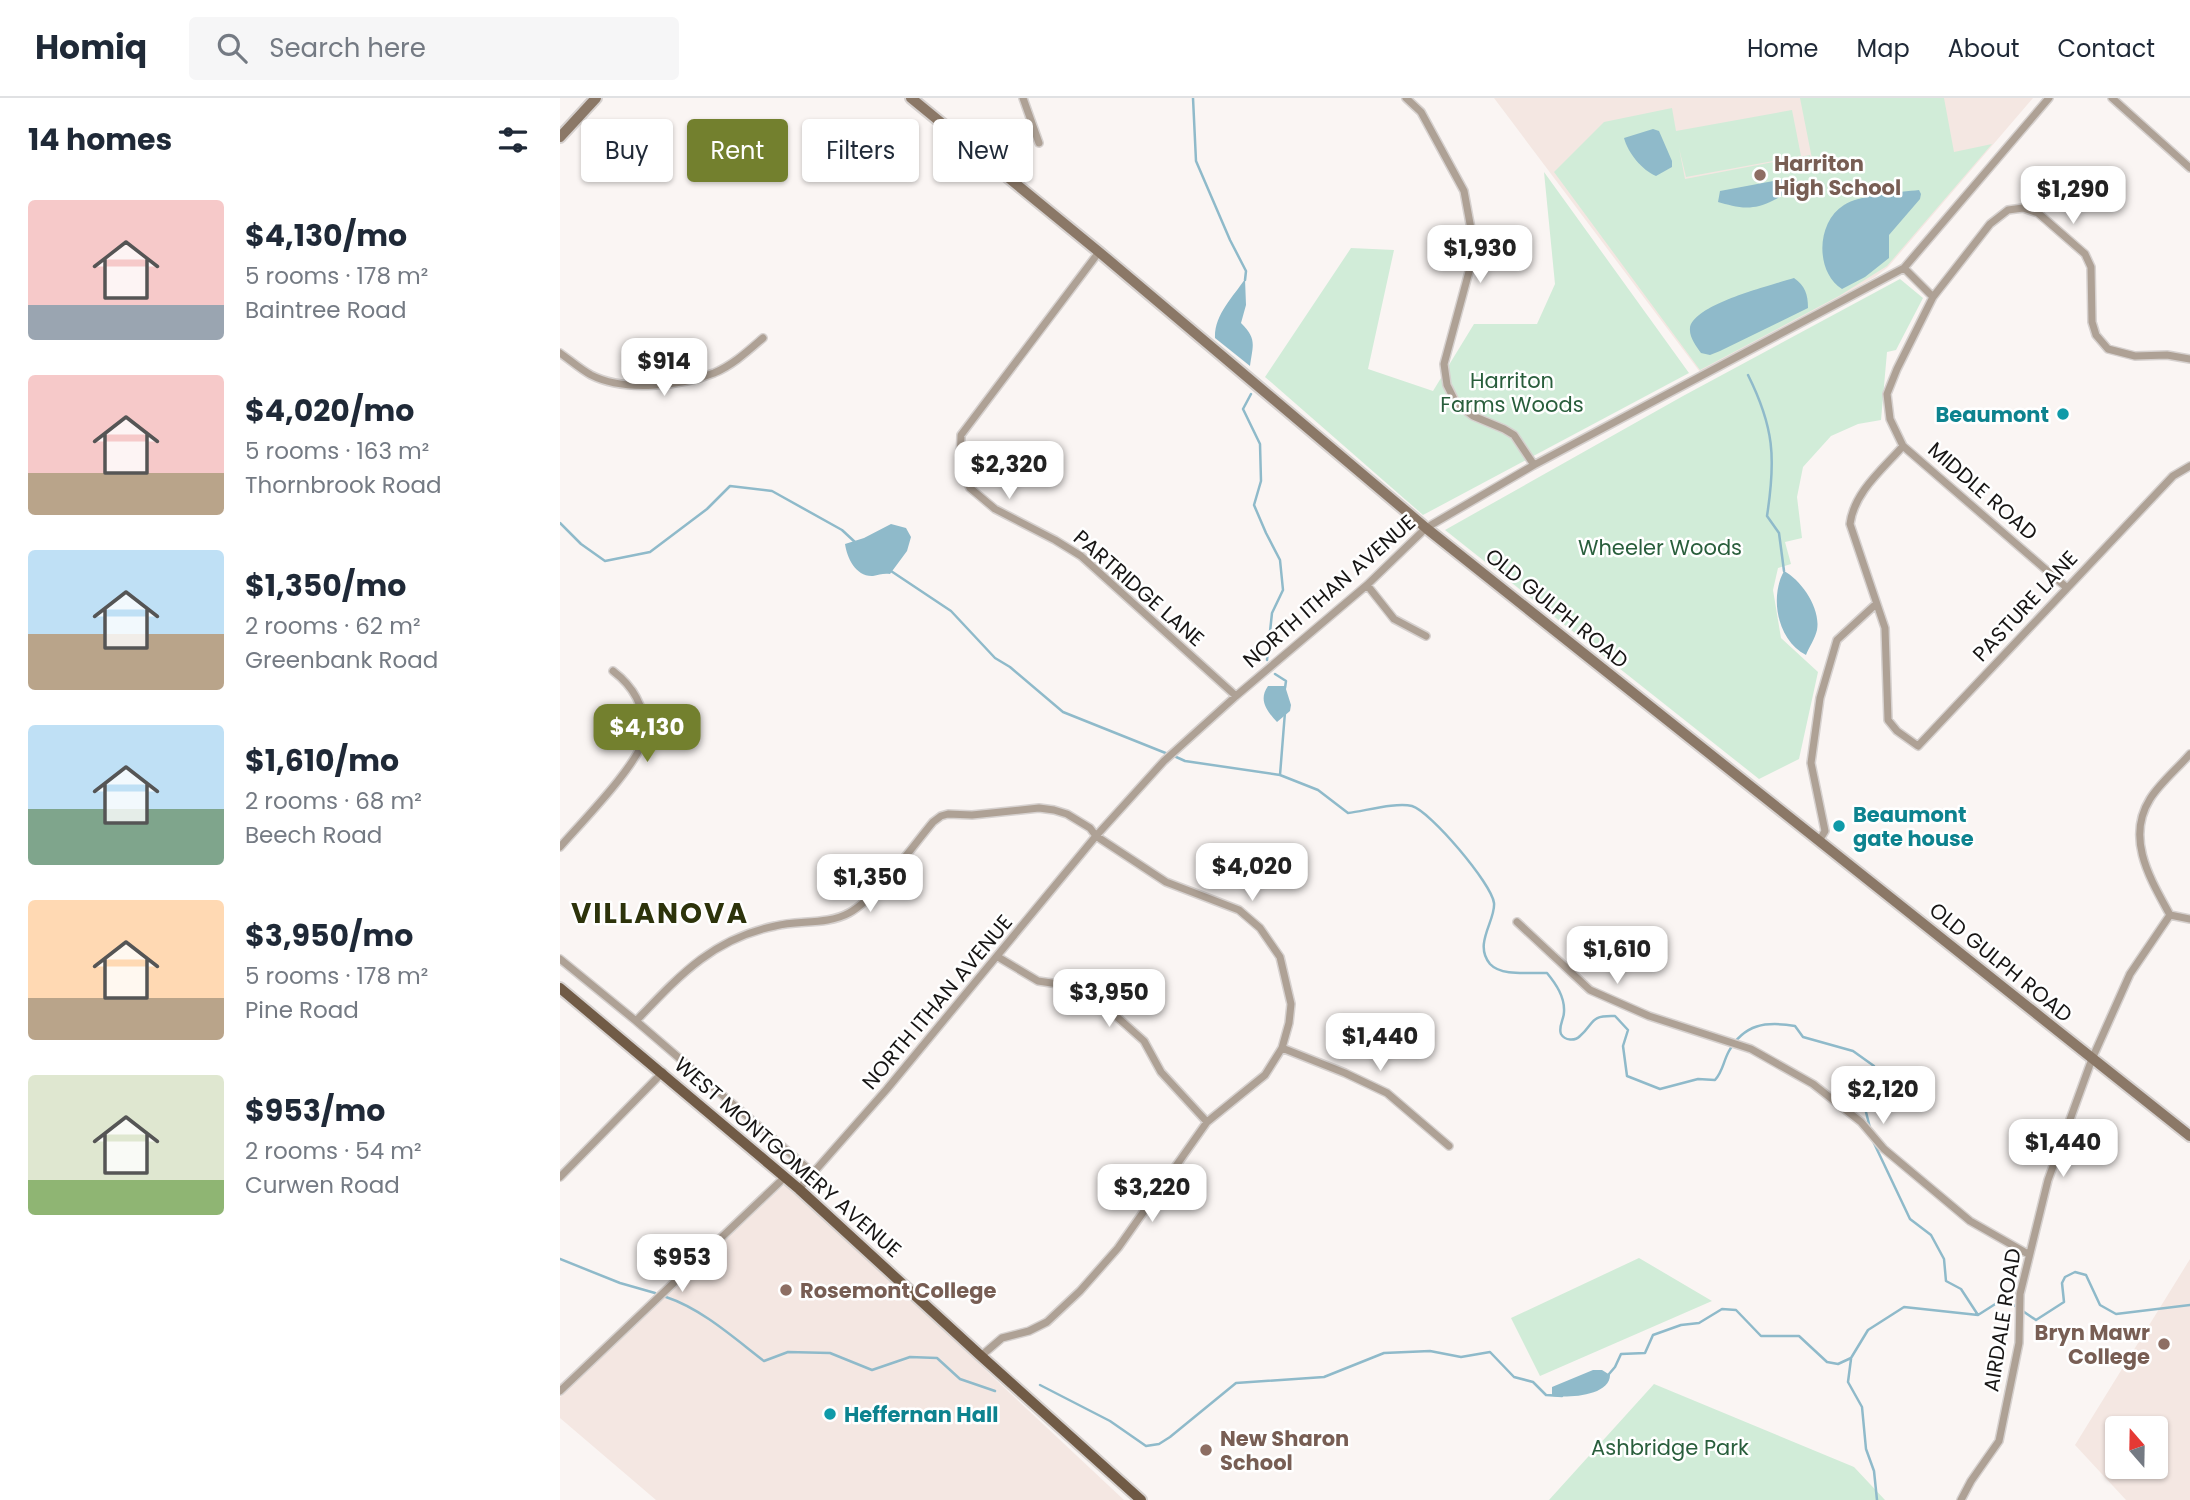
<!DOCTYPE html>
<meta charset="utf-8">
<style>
body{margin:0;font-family:Poppins,sans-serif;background:#f6f6f7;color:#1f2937;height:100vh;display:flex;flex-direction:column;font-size:26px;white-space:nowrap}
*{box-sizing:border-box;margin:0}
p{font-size:23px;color:#747a83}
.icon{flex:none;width:38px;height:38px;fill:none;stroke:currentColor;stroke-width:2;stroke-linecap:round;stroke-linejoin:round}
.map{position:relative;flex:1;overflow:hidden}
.drawer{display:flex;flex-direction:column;background:#fff;width:560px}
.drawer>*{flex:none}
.top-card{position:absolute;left:21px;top:21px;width:665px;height:63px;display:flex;gap:14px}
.needle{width:46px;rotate:340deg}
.fabs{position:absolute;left:1545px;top:1318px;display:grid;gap:14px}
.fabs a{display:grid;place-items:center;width:63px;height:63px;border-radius:7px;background:#fff;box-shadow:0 2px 5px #0004;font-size:35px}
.price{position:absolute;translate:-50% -60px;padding:0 16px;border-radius:14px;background:#fff;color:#222;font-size:23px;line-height:46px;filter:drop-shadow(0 2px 4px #0008)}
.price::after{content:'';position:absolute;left:50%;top:42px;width:21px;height:16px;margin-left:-10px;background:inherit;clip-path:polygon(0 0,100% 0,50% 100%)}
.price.current{background:#73802e;color:#fff}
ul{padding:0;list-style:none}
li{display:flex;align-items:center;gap:21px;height:175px;padding:0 28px}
li span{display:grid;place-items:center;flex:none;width:196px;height:140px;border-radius:7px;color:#555}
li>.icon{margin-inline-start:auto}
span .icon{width:84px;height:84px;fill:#fffc;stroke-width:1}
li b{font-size:30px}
h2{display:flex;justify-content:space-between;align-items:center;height:84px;padding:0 28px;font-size:30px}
.tag{padding:0 24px;border-radius:7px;background:#fff;box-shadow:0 2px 5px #0004;font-size:24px;line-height:63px}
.tag.current{background:#73802e;color:#fff}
header{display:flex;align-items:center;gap:42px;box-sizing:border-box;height:98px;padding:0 35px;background:#fff;border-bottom:2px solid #e0e1e3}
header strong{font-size:33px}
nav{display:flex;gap:38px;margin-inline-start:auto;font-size:24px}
.search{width:490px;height:63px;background:#f6f6f7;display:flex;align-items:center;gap:18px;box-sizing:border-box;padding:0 24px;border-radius:7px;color:#747a83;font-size:26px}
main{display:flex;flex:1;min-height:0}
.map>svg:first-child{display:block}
</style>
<header>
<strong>Homiq</strong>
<div class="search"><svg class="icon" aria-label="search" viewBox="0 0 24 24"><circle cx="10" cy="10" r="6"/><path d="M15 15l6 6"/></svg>Search here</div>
<nav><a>Home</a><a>Map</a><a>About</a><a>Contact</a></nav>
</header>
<main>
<section class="drawer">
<h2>14 homes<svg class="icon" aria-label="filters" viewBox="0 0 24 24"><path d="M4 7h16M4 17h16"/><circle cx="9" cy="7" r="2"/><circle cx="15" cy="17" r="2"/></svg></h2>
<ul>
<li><span style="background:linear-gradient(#f6c9c9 75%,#9aa5b1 0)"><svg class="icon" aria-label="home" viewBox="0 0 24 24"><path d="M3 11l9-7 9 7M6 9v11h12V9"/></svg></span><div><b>$4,130/mo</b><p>5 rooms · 178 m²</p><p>Baintree Road</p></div></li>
<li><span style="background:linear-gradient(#f6c9c9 70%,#b9a48a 0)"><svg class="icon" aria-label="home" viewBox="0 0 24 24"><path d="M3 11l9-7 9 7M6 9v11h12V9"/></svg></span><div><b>$4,020/mo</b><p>5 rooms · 163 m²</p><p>Thornbrook Road</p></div></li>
<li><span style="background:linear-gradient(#bfe0f5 60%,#b9a48a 0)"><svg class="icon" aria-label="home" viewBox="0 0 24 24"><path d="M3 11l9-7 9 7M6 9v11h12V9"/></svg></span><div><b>$1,350/mo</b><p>2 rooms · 62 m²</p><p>Greenbank Road</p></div></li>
<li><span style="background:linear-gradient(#bfe0f5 60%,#7fa58c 0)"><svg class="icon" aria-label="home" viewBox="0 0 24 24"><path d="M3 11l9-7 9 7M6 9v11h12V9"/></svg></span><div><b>$1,610/mo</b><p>2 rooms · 68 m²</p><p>Beech Road</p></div></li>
<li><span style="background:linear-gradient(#ffd9b3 70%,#b9a48a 0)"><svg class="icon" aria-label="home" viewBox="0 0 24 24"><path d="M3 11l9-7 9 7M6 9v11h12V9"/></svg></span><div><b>$3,950/mo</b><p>5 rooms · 178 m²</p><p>Pine Road</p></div></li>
<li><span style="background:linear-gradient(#dfe7d0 75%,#8fb573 0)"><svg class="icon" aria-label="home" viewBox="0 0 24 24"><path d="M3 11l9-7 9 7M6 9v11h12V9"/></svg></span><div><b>$953/mo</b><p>2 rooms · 54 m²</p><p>Curwen Road</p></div></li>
</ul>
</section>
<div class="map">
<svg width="1630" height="1402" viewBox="0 0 1630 1402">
<rect width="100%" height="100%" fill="#faf5f3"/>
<path fill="#f4e7e2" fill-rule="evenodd" d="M934,0H1473L1328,169L1315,179L1209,239L1140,274Z
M226,1085L564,1402H96L0,1320V1299Z
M1630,1161V1402H1566L1515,1347ZM1558,1330H1596V1368H1558Z"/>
<path fill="#d1ecd8" d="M1240,0H1384L1394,54L1432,46L1327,168L1279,198L1140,272L994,74L1044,24L1112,10L1116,33L1232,12L1241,58L1126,79L1119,50L1125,81L1250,57L1256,81Z
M984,74L1129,275L863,417L705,279L791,150L834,152L808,271L873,293L914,226H977L995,186Z
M1340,181L1363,200L1336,252L1327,254L1321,322L1298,326L1271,338L1243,369L1237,399L1242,440L1225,444L1231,466L1218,470L1213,492L1221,540L1258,574L1239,661L1199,681L885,432L1123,298Z
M1079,1160L1152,1203L980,1278L951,1220Z
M1094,1286L1294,1369L1325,1402H989Z"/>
<path fill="#8fbaca" d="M1093,31L1099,33L1112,63V69L1096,78C1082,72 1068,55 1064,40Z
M1234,79L1238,84C1229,95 1207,108 1193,109C1182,111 1169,107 1158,104L1160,93Z
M1359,92L1361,96L1360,101L1329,137V160L1305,179L1282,191C1255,174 1256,124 1284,107C1299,97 1340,94 1359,92Z
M1234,180C1245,188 1248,196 1248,210L1160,253L1150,257L1141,255C1136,248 1129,239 1130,230C1133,206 1212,187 1234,180Z
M685,181L686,207L681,225C697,241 693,246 690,268L655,240C654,217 673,199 685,181Z
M331,426L346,430L351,439L347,453L330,476C323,475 319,477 313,478C296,479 287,460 285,446L304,440Z
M1224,473C1241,482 1261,510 1257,532C1255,541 1249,549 1246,557C1218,543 1209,500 1224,473Z
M708,588H725L731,607L730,613L717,624C707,613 698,602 708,588Z
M1033,1272H1042L1050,1277C1050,1298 1008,1300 992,1298V1289Z"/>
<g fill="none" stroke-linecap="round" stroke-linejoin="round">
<path stroke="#8fbaca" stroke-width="2.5" d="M633,0L636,63L670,142L686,173L685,182
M1188,277C1214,329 1216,360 1207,418L1219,435L1224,473
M691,296L683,311L700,346L701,383L694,407L706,435L720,462L723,492L712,515L707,562
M0,425L21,446L45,463L90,454L147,411L170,388L212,393L282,432L296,445
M331,473L391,513L435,560L450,569L503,614L608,656
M715,576L726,583L725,590
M614,658L625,663L720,677L758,692L788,715C805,713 836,704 852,708C870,713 932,786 934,805C936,822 913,846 930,866C942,879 970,874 987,875C996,886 1005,899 1004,914C1004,921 998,929 1001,936C1005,943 1015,943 1020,938C1035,925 1029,917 1055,918L1068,932L1063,948L1067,978L1100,991L1138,981L1155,982C1163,973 1163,964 1169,953C1184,926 1206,923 1235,928L1243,939L1293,953L1314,968L1306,1014L1310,1030
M720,677L725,614
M1313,1043L1350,1121L1371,1137L1384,1161L1386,1183L1401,1191L1418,1217
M0,1161L60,1185L95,1195
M106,1199C142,1211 174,1240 204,1263L228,1254L270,1255L312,1272L350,1259L377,1260L400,1281L435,1293
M1291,1261L1288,1284L1302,1309L1306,1351L1314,1373L1317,1402
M1049,1276L1055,1269L1061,1256L1085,1255L1093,1237L1121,1227L1139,1225L1162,1211L1176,1212L1201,1238H1239L1267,1264L1278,1266L1291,1260L1308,1232L1344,1209L1418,1217L1440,1203L1451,1205L1476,1222L1504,1204L1502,1185L1505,1179L1515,1174L1526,1177L1540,1207L1556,1216L1630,1207
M480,1287L550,1323L586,1348L599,1346L610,1339L676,1285L764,1279L824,1255L870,1253L901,1259L930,1254L954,1279L973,1284L986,1297L1002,1298"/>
<g stroke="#d6d1cf" stroke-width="10">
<path id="street" d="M463,0L479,45
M846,0L861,14L904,93L911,131L910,170L884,266L887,287L896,305L913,318L944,331L954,337L974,367
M1552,0L1630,70
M539,154L401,337L400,369L410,390L435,411L495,442L521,458L676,598
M1344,170L1373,199
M0,255C10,262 20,271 31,277C64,294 121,288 154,275C173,267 188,253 203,240
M1343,348C1323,371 1294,394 1290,426L1325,530L1328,622L1337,633L1358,648L1613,378L1630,368
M807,487L834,521L866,538
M1506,489L1343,348L1330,321L1327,296L1337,271L1373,199L1430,126L1448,112L1463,110L1478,115L1525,156L1531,169L1532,224L1536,237L1548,251L1575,258L1607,257L1630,261
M1259,743L1265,733L1251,665L1260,600L1277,542L1316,506
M0,749C19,727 82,663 84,638C86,611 74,589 53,573
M1610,817C1591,782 1565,741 1590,701C1600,685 1617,671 1630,656
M1610,817L1630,821
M957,824L1030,892L1089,918L1191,951L1253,986L1301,1024L1324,1051L1410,1123L1468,1156
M438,859L478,883L512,888L529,894L584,943L601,974L647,1024
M0,861L76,923L253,1075
M76,923C119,878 152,841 215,828C239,822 267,827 289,815C316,800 352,749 373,724L381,718L388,716L412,717L479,710L494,712L507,716L530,730L536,738L606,784L679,812L700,830L720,859L731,906L729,925L722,950L705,977L647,1024L558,1150L520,1193L487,1224L469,1233L442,1240L421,1258
M722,950L785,975L827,995L889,1048
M0,1079L103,974
M239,1091L327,991L536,738L604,663L676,598L807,487L866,430L974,367L1344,170L1489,0
M0,1293L225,1079
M1401,1402L1411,1383L1439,1343L1459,1245L1460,1196L1488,1082L1532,961L1570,876L1610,817"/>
</g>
<g stroke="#d6d1cf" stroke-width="14">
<path id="secondary" d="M351,0L539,154L866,430L1630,1038
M0,39L36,0"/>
</g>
<g stroke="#d6d1cf" stroke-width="14">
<path id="primary" d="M0,890L239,1091L421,1258L581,1402"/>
</g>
<use href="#street" stroke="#aea195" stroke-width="7"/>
<use href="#secondary" stroke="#8b7867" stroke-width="10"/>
<use href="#primary" stroke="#715b46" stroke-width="10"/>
</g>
<g fill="#8d6e63" stroke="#fff" stroke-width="2.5">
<circle cx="1200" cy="77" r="7"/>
<circle cx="226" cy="1192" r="7"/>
<circle cx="1604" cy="1246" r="7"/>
<circle cx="646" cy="1352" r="7"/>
</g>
<g fill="#0f9aa8" stroke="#fff" stroke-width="2.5">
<circle cx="1503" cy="316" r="7"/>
<circle cx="1279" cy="728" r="7"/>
<circle cx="270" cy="1316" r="7"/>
</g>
<g text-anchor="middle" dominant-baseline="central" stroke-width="5" stroke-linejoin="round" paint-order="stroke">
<g font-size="21" font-weight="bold" fill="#785e54" stroke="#fff" text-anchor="start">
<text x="1214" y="65">Harriton<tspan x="1214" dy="24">High School</tspan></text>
<text x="240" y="1192">Rosemont College</text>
<text x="1590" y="1234" text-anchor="end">Bryn Mawr<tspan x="1590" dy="24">College</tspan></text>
<text x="660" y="1340">New Sharon<tspan x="660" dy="24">School</tspan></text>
</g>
<g font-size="21" fill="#295e3c" stroke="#fff">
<text x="952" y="282">Harriton<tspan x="952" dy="24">Farms Woods</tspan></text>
<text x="1100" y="449">Wheeler Woods</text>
<text x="1110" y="1349">Ashbridge Park</text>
</g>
<g font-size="21" font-weight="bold" fill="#0d838f" stroke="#fff" text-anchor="start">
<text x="1489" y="316" text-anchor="end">Beaumont</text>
<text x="1293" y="716">Beaumont<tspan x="1293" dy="24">gate house</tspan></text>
<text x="284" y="1316">Heffernan Hall</text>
</g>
<g font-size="21" fill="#171514" stroke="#fff">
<text transform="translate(1423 393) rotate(41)">MIDDLE ROAD</text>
<text transform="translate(579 490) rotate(41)">PARTRIDGE LANE</text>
<text transform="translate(769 493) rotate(-41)">NORTH ITHAN AVENUE</text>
<text transform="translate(1465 508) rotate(-47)">PASTURE LANE</text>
<text transform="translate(997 510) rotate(39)">OLD GULPH ROAD</text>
<text transform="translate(1441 864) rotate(39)">OLD GULPH ROAD</text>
<text transform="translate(377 904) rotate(-50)">NORTH ITHAN AVENUE</text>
<text transform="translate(228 1059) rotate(41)">WEST MONTGOMERY AVENUE</text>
<text transform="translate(1442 1222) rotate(-81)">AIRDALE ROAD</text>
</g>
<g font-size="28" font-weight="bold" letter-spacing="2" fill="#2d330b" stroke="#fff">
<text x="100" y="815">VILLANOVA</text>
</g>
</g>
</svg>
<div class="fabs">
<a><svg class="needle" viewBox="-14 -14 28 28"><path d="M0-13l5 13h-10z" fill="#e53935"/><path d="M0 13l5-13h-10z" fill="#747a83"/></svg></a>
</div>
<b class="price" style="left:1513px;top:128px">$1,290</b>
<b class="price" style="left:920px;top:187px">$1,930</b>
<b class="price" style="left:104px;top:300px">$914</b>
<b class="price" style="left:449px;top:403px">$2,320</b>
<b class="price current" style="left:87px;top:666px">$4,130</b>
<b class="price" style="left:692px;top:805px">$4,020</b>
<b class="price" style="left:310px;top:816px">$1,350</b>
<b class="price" style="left:1057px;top:888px">$1,610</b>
<b class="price" style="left:549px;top:931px">$3,950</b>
<b class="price" style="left:820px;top:975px">$1,440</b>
<b class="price" style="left:1323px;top:1028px">$2,120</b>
<b class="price" style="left:1503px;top:1081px">$1,440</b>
<b class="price" style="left:592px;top:1126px">$3,220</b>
<b class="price" style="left:122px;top:1196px">$953</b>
<div class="top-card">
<a class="tag">Buy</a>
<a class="tag current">Rent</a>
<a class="tag">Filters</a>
<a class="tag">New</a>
</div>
</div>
</main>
